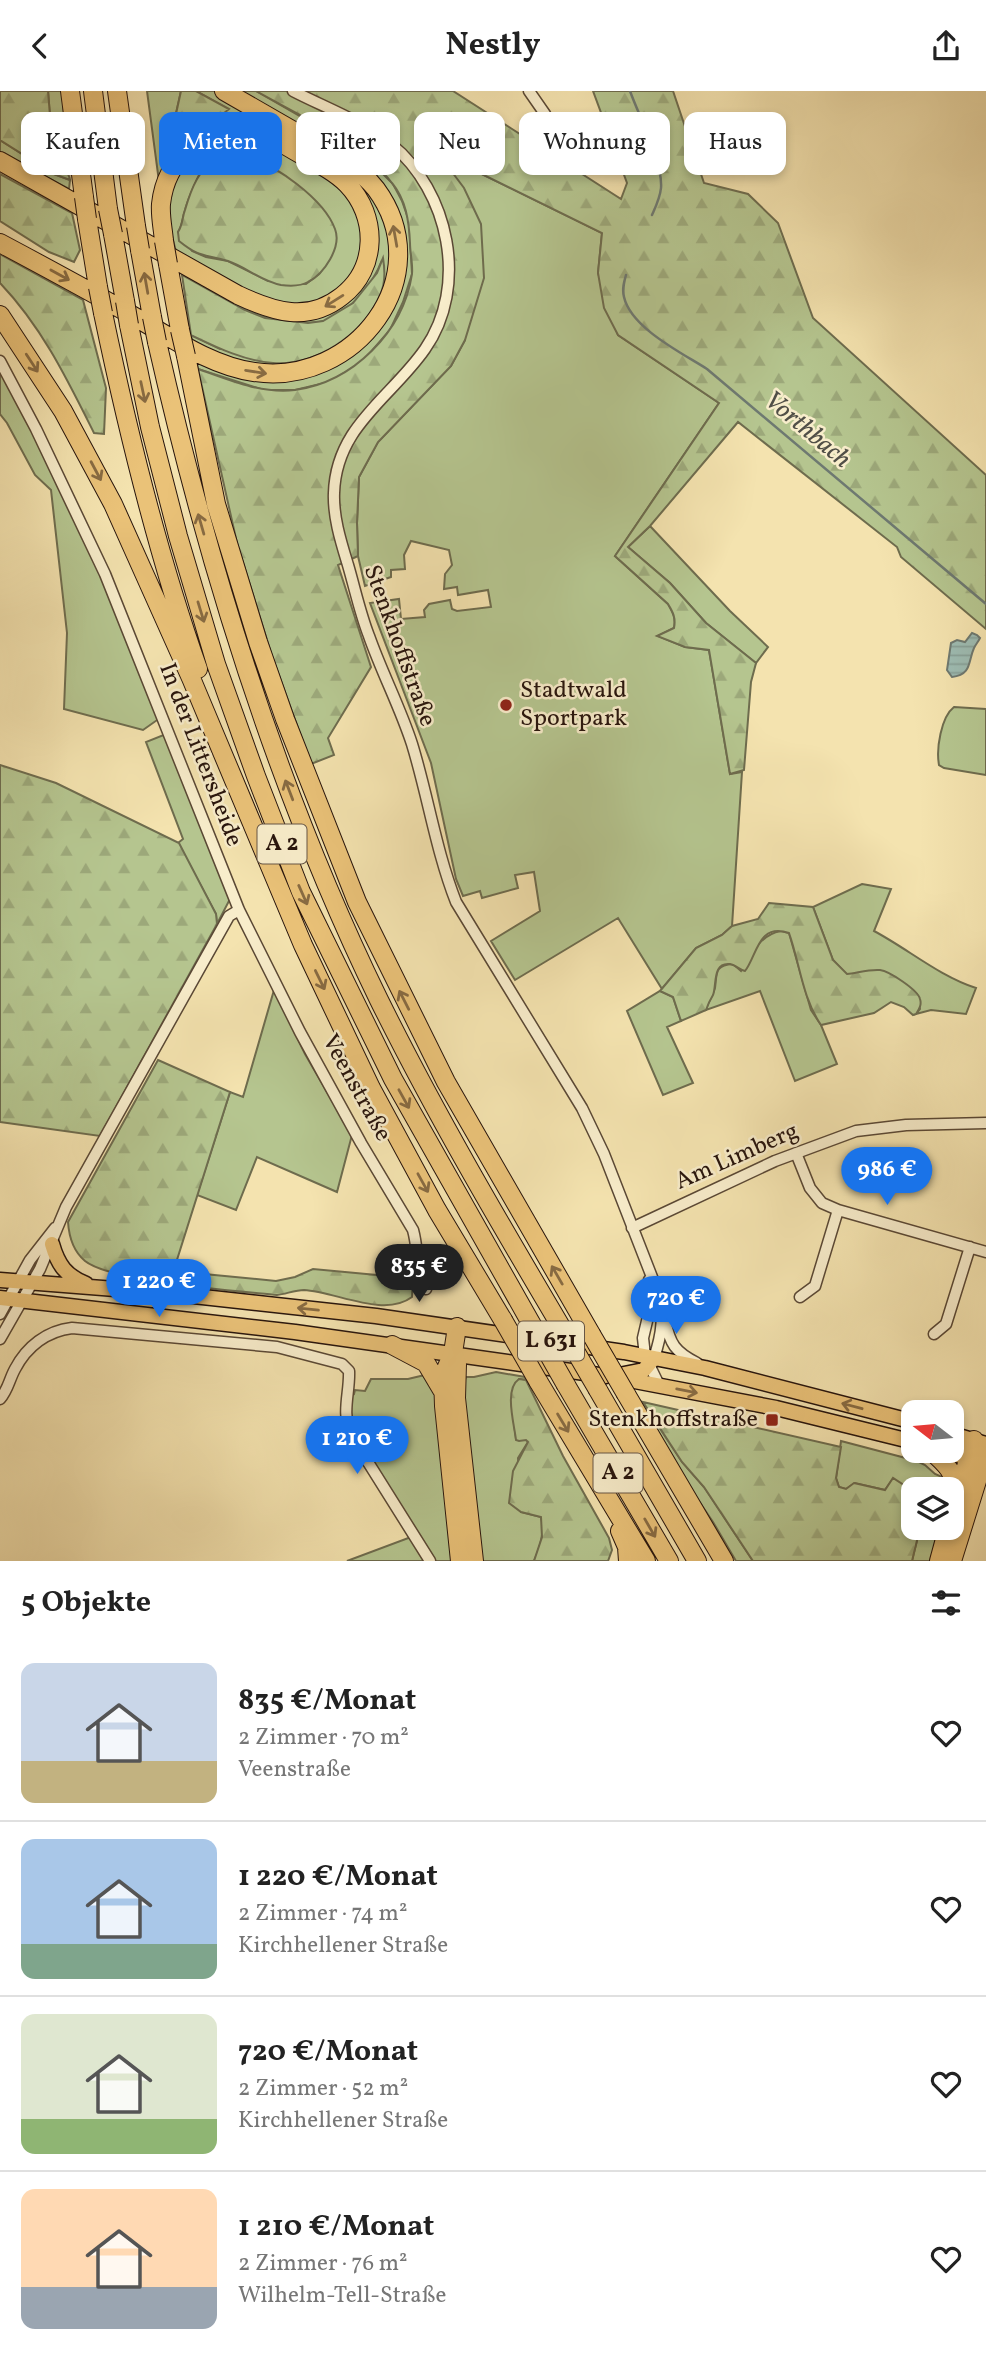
<!DOCTYPE html>
<html lang="de">
<meta charset="utf-8">
<style>
body{margin:0;font-family:Vollkorn,serif;background:#f2f2f2;color:#222;height:100vh;display:flex;flex-direction:column;font-size:26px;white-space:nowrap}
*{box-sizing:border-box;margin:0}
p{font-size:23px;color:#767676}
.icon{flex:none;width:38px;height:38px;fill:none;stroke:currentColor;stroke-width:2;stroke-linecap:round;stroke-linejoin:round}
.map{position:relative;height:1470px;overflow:hidden}
.side{display:flex;flex-direction:column;background:#fff;flex:1}
.side>*{flex:none}
.banner{position:absolute;left:21px;top:21px;width:945px;height:63px;display:flex;gap:14px}
.needle{width:46px;rotate:286deg}
.buttons{position:absolute;left:901px;top:1309px;display:grid;gap:14px}
.buttons a{display:grid;place-items:center;width:63px;height:63px;border-radius:14px;background:#fff;box-shadow:0 4px 10px #0003;font-size:35px}
.price{position:absolute;translate:-50% -60px;padding:0 16px;border-radius:24px;background:#1a73e8;color:#fff;font-size:23px;line-height:46px;filter:drop-shadow(0 2px 4px #0008)}
.price::after{content:'';position:absolute;left:50%;top:42px;width:21px;height:16px;margin-left:-10px;background:inherit;clip-path:polygon(0 0,100% 0,50% 100%)}
.price.on{background:#222;color:#fff}
ul{padding:0;list-style:none}
li{display:flex;align-items:center;gap:21px;height:175px;padding:0 21px}
li+li{border-top:2px solid #e0e0e0}
li span{display:grid;place-items:center;flex:none;width:196px;height:140px;border-radius:14px;color:#555}
li>.icon{margin-inline-start:auto}
span .icon{width:84px;height:84px;fill:#fffc;stroke-width:1}
li b{font-size:30px}
h2{display:flex;justify-content:space-between;align-items:center;height:84px;padding:0 21px;font-size:30px}
.tag{padding:0 24px;border-radius:14px;background:#fff;box-shadow:0 4px 10px #0003;font-size:24px;line-height:63px}
.tag.on{background:#1a73e8;color:#fff}
header{display:flex;justify-content:space-between;align-items:center;height:91px;padding:0 21px;background:#fff;font-size:32px;font-weight:700}
.map>svg:first-child{display:block}
</style>
<header><svg class="icon" aria-label="back" viewBox="0 0 24 24"><path d="M15 5l-7 7 7 7"/></svg>Nestly<svg class="icon" aria-label="share" viewBox="0 0 24 24"><path d="M12 15V3M7 8l5-5 5 5M5 13v7h14v-7"/></svg></header>
<div class="map">
<svg width="986" height="1470" viewBox="0 0 986 1470">
<defs>
<pattern id="forest-firs" width="22" height="20" patternUnits="userSpaceOnUse" patternTransform="scale(1.75)"><rect width="22" height="20" fill="#b5c58f"/><path d="M5 1l3.5 6h-7zM16 11l3.5 6h-7z" fill="#9ca87a"/></pattern>
<pattern id="water-rules" width="6" height="5" patternUnits="userSpaceOnUse" patternTransform="scale(1.75)"><rect width="6" height="5" fill="#9ebdb4"/><path d="M0 2.5h6" fill="none" stroke="#88a29a"/></pattern>
</defs>
<rect width="100%" height="100%" fill="#f4e3af"/>
<filter id="stains"><feTurbulence type="fractalNoise" baseFrequency=".00286" numOctaves="4"/><feColorMatrix values="0 0 0 0 .2 0 0 0 0 .09 0 0 0 0 .02 0 0 0 .5 -.17"/></filter>
<radialGradient id="worn" r=".72"><stop offset=".6" stop-color="#630" stop-opacity="0"/><stop offset="1" stop-color="#630" stop-opacity=".3"/></radialGradient>
<path fill="#b5c58f" stroke="#6e6c4e" stroke-width="2" fill-rule="evenodd" d="M48,0H62L69,82L59,71L48,52L51,37Z
M147,0H181L174,31L198,27H218L228,18L196,0H256L343,50L373,73L393,93L402,110L409,130L412,183L403,211L390,239L362,271L329,291L295,299H264L198,278L191,244L220,258L368,223L382,169C373,193 350,222 324,230C310,234 278,230 264,226C236,218 208,198 182,184L160,98ZM203,76L329,169L319,183L306,193L268,190L228,170L206,166L192,160L178,141C183,134 182,127 185,119C189,104 196,90 203,76Z
M0,49L54,83L70,89L69,98L0,62Z
M435,60L602,142L598,182L618,244L719,312L615,465L668,513C673,522 676,527 674,537L658,545L685,556L709,559L730,683L742,681L732,835L722,844L696,857L662,898L618,827L515,889L491,850L540,820L534,781L515,784L518,797L482,807L480,800L463,805L456,788L431,672L370,512L399,508L401,528L425,526L424,519L429,513L450,509L452,518L457,520L491,516L488,499L458,504L457,496L444,498L445,483L452,474L449,459L411,450L404,464L405,478L391,479V486L365,495L358,465L357,432L359,386L378,351L451,275L465,249Z
M0,276L76,425L160,627L143,639L64,618L67,542L51,399L35,384L7,332L0,323Z
M650,435L730,520L768,556L756,572L706,532L670,492L628,456Z
M954,616L986,618V684L944,677L939,674C936,658 941,626 954,616Z
M166,643L230,808L217,833L216,823L178,752L183,748L146,651Z
M862,793L891,798L874,840C908,858 939,885 976,897L966,923L931,919L916,923L920,918L917,903C885,878 888,877 847,884L833,869L813,816Z
M781,840L789,842L811,919L821,934L837,973L795,990L760,900L706,919C708,911 713,904 715,897C717,883 714,874 733,873L741,880C752,863 759,844 781,840Z
M274,899L305,963L352,1044L337,1101L257,1066L236,1119L197,1104L230,1001L243,1006Z
M660,900L673,906L681,930L667,936L693,992L663,1004L627,920Z
M496,1281L525,1286L526,1289L519,1288L511,1309L516,1348L527,1349L528,1351L518,1367L521,1421L541,1426C545,1441 540,1456 534,1470H480L463,1294L466,1286H474Z
M429,1283L436,1307L455,1470H435L351,1335L350,1302L354,1303L355,1299L365,1300L371,1288H408Z
M648,1326L659,1336L682,1371L704,1396L753,1470H736L713,1431L680,1382Z
M841,1350L917,1370L925,1374L935,1383L949,1389L950,1398H914L913,1400L892,1389L885,1399L855,1392L846,1398L839,1396L836,1387Z
M920,1437H943L934,1470H912Z
M411,1446L424,1470H347Z"/>
<path fill="url(#forest-firs)" stroke="#6e6c4e" stroke-width="2" d="M0,0H48L51,37L48,52C53,62 69,79 70,89L54,83L0,49Z
M181,0H196L229,18L218,27H198L187,36L174,32Z
M256,0H453L621,108L627,92L593,0H673L704,92L748,103L778,132L813,227L986,384V538L901,466L897,456L738,331L650,435L628,456L670,492L706,532L756,572L751,591L744,679L730,683L709,559L685,556L657,545L674,537C676,527 673,521 668,513L615,465L719,312L618,244L604,217L598,182L602,142L437,61L464,97L481,133L484,187L465,249L451,275L378,351L359,386L357,432L358,465L338,474L371,576L328,647L334,664L311,673L271,562L237,452L198,278C229,289 261,303 295,299C353,291 403,241 412,183C413,173 410,162 410,152C409,130 406,109 392,92C361,52 300,25 256,0Z
M218,64C226,64 237,63 245,65C275,73 324,108 335,138C342,156 324,183 308,191C301,195 289,195 281,194C261,190 246,176 228,170C204,163 200,167 179,150L178,141C183,133 182,127 185,119C192,95 199,79 218,64Z
M0,83L72,122L80,159L74,171L49,161L0,130Z
M0,163L83,209L106,297L104,343L94,342C67,288 42,236 0,192Z
M383,167C385,179 386,192 380,204C363,244 316,275 273,272C244,270 216,256 191,244L182,184L245,219L265,227L308,232L323,230L353,212L377,182Z
M0,674L56,692L179,752L216,823L217,833L100,1045L0,1031Z
M769,812L813,816L833,869L847,883C857,882 869,878 880,879C889,880 918,899 920,908C922,914 919,918 916,923L913,924L904,916L891,911L874,922L821,934C802,906 800,873 789,842C758,831 757,865 745,880C740,879 736,874 730,873C712,871 717,894 713,904C710,909 708,913 706,919L681,930L673,906L660,900L696,857L722,844L732,835L758,828Z
M158,969L230,1001L176,1172L204,1183L276,1190L295,1186L313,1178L377,1184H413L412,1206C384,1227 337,1201 304,1199C295,1199 286,1203 277,1204C238,1200 111,1191 85,1170C73,1160 69,1146 68,1131Z
M519,1288L526,1289L563,1365L609,1447L612,1459L608,1470H534L542,1446L541,1426L521,1421L509,1412L513,1380L528,1351L526,1349L519,1350L516,1349C514,1332 504,1298 519,1288Z
M643,1311L841,1356L836,1387L839,1396L846,1398L854,1392L885,1399L893,1387L913,1400L914,1437H920L912,1470H753L704,1396L682,1371Z"/>
<path fill="url(#water-rules)" stroke="#6e7971" stroke-width="2" d="M972,542L977,544L980,547C978,551 976,553 974,557C968,570 972,584 952,586L947,579L951,552L957,549L965,551Z"/>
<g fill="none" stroke-linecap="round" stroke-linejoin="round">
<path stroke="#6e7971" stroke-width="2.5" d="M630,0C639,25 663,72 661,97C660,107 656,115 652,124
M626,184C624,191 622,198 624,206C631,237 682,262 707,278L986,513"/>
<g stroke="#5a4835" stroke-width="13">
<path id="minor" d="M293,0C326,17 362,30 391,53C449,100 469,195 425,258C391,307 336,335 334,402C333,426 341,451 348,474C355,498 360,522 369,545C382,582 400,616 412,653C428,705 436,760 456,811L582,1017L604,1063L657,1199C665,1223 662,1243 654,1267
M529,0L545,23L548,46
M0,270L36,338L105,483L239,819L300,941L361,1052L413,1139C419,1161 415,1177 426,1198
M796,1062L810,1097L822,1112L838,1119L986,1161
M632,1137L775,1070L856,1040L906,1034L986,1032
M649,1189L651,1213L643,1247L645,1265L659,1294
M800,1206L815,1195L838,1119
M0,1223L30,1169L55,1137
M665,1229C670,1253 675,1261 697,1272
M934,1243L946,1233L970,1156
M0,1248L40,1178L66,1116L229,825L239,819
M0,1308C8,1299 9,1289 15,1278C27,1255 47,1240 72,1237L277,1256L342,1273L349,1280C350,1302 341,1321 351,1344L430,1470"/>
</g>
<g stroke="#27140c" stroke-width="17">
<path id="major" d="M52,1153C58,1174 66,1185 86,1193
M0,1189L166,1202L376,1225L624,1261L705,1277L914,1331
M0,1207L295,1241L606,1285
M619,1284L644,1279L654,1267
M619,1287L776,1317L914,1351
M952,1343L986,1353
M943,1360L979,1370"/>
</g>
<g stroke="#27140c" stroke-width="20">
<path id="highway" d="M70,0L84,106
M93,0L108,118
M117,0L136,135
M0,70L238,204C274,221 308,232 342,205C378,177 378,125 347,93C334,80 317,72 302,64C286,55 268,43 249,41C203,35 166,68 161,113C160,125 163,138 164,150
M87,128L98,196
M113,143L125,210
M0,152C45,176 90,200 135,226C172,247 211,275 254,281C355,296 440,185 376,98C367,86 356,78 344,69L224,0
M140,159L152,226
M168,173L180,239
M103,222C128,342 157,462 198,578
M0,224L63,320L113,413L191,587L303,854L371,997L437,1119L503,1229
M129,234L150,336L178,445L216,573L256,685L301,801L393,988L532,1234
M157,251C208,476 277,700 379,909C435,1022 499,1131 563,1239
M186,265L216,413L258,551L285,628L357,811L446,991L591,1243
M457,1236L453,1262L443,1285L444,1315L460,1470
M392,1254L426,1272L442,1299
M453,1262L457,1273L456,1307L474,1470
M538,1290L646,1470
M566,1294L669,1470
M598,1299L697,1470
M626,1303L724,1470
M931,1360C946,1373 956,1382 956,1403
M952,1423L974,1349
M620,1440L627,1456L628,1470
M939,1470L948,1437
M952,1470L986,1361"/>
</g>
<use href="#minor" stroke="#f8edcb" stroke-width="10"/>
<use href="#major" stroke="#eac278" stroke-width="14"/>
<use href="#highway" stroke="#eac278" stroke-width="18"/>
<g stroke="#27140c" stroke-width="20" stroke-linecap="butt">
<path id="highway-bridge" d="M84,106L87,128
M108,118L113,143
M136,135L140,159
M164,150L168,173
M98,196L103,222
M125,210L129,234
M152,226L157,251
M180,239L186,265
M503,1229L538,1290
M532,1234L566,1294
M563,1239L598,1299
M591,1243L626,1303"/>
</g>
<use href="#highway-bridge" stroke="#eac278" stroke-width="18"/>
</g>
<defs><path id="oneway-shaft" d="M-6 0H5M1.5-3L5.5 0L1.5 3" fill="none" stroke-width="1.6" stroke-linecap="round" stroke-linejoin="round" transform="scale(1.75)"/></defs>
<g stroke="#886b42">
<use href="#oneway-shaft" transform="translate(395 145) rotate(-100)"/>
<use href="#oneway-shaft" transform="translate(60 184) rotate(29)"/>
<use href="#oneway-shaft" transform="translate(146 192) rotate(-100)"/>
<use href="#oneway-shaft" transform="translate(334 210) rotate(148)"/>
<use href="#oneway-shaft" transform="translate(32 272) rotate(57)"/>
<use href="#oneway-shaft" transform="translate(256 281) rotate(9)"/>
<use href="#oneway-shaft" transform="translate(143 301) rotate(78)"/>
<use href="#oneway-shaft" transform="translate(96 380) rotate(62)"/>
<use href="#oneway-shaft" transform="translate(201 433) rotate(-106)"/>
<use href="#oneway-shaft" transform="translate(201 521) rotate(73)"/>
<use href="#oneway-shaft" transform="translate(289 699) rotate(-111)"/>
<use href="#oneway-shaft" transform="translate(303 804) rotate(66)"/>
<use href="#oneway-shaft" transform="translate(320 889) rotate(64)"/>
<use href="#oneway-shaft" transform="translate(404 909) rotate(-117)"/>
<use href="#oneway-shaft" transform="translate(404 1008) rotate(61)"/>
<use href="#oneway-shaft" transform="translate(423 1092) rotate(61)"/>
<use href="#oneway-shaft" transform="translate(557 1184) rotate(-120)"/>
<use href="#oneway-shaft" transform="translate(308 1218) rotate(-174)"/>
<use href="#oneway-shaft" transform="translate(687 1300) rotate(11)"/>
<use href="#oneway-shaft" transform="translate(852 1315) rotate(-165)"/>
<use href="#oneway-shaft" transform="translate(563 1332) rotate(59)"/>
<use href="#oneway-shaft" transform="translate(650 1437) rotate(60)"/>
</g>
<g fill="#8f2418" stroke="#f8edcb" stroke-width="2.5">
<circle cx="506" cy="614" r="7"/>
<rect x="765" y="1322" width="14" height="14" rx="3.5"/>
</g>
<g text-anchor="middle" dominant-baseline="central" stroke-width="5" stroke-linejoin="round" paint-order="stroke">
<g fill="#f8edcb" stroke="#665545" stroke-width="2">
<rect x="257.5" y="733.5" width="49" height="39" rx="5"/>
<rect x="518" y="1230.5" width="66" height="39" rx="5"/>
<rect x="593.5" y="1362.5" width="49" height="39" rx="5"/>
</g>
<g font-size="23" font-weight="bold" fill="#27140c">
<text x="282" y="753">A 2</text>
<text x="551" y="1250">L 631</text>
<text x="618" y="1382">A 2</text>
</g>
<g font-size="24" fill="#27140c" stroke="#f8edcb">
<text transform="translate(399 555) rotate(70)">Stenkhoffstraße</text>
<text transform="translate(200 664) rotate(69)">In der Littersheide</text>
<text transform="translate(356 997) rotate(61)">Veenstraße</text>
<text transform="translate(737 1066) rotate(-24)">Am Limberg</text>
</g>
<g font-size="24" fill="#27140c" stroke="#f8edcb" text-anchor="start">
<text x="520" y="600">Stadtwald<tspan x="520" dy="28">Sportpark</tspan></text>
<text x="758" y="1329" text-anchor="end">Stenkhoffstraße</text>
</g>
<g font-size="26" font-style="italic" fill="#514f47" stroke="#f8edcb">
<text transform="translate(807 339) rotate(40)">Vorthbach</text>
</g>
</g>
<rect width="100%" height="100%" filter="url(#stains)"/>
<rect width="100%" height="100%" fill="url(#worn)"/>
</svg>
<div class="buttons">
<a><svg class="needle" viewBox="-14 -14 28 28"><path d="M0-13l5 13h-10z" fill="#e53935"/><path d="M0 13l5-13h-10z" fill="#767676"/></svg></a>
<a><svg class="icon" aria-label="layers" viewBox="0 0 24 24"><path d="M12 4l9 5-9 5-9-5zM3 14l9 5 9-5"/></svg></a>
</div>
<b class="price" style="left:887px;top:1116px">986 €</b>
<b class="price on" style="left:419px;top:1213px">835 €</b>
<b class="price" style="left:159px;top:1228px">1 220 €</b>
<b class="price" style="left:676px;top:1245px">720 €</b>
<b class="price" style="left:357px;top:1385px">1 210 €</b>
<div class="banner">
<a class="tag">Kaufen</a>
<a class="tag on">Mieten</a>
<a class="tag">Filter</a>
<a class="tag">Neu</a>
<a class="tag">Wohnung</a>
<a class="tag">Haus</a>
</div>
</div>
<section class="side">
<h2>5 Objekte<svg class="icon" aria-label="filters" viewBox="0 0 24 24"><path d="M4 7h16M4 17h16"/><circle cx="9" cy="7" r="2"/><circle cx="15" cy="17" r="2"/></svg></h2>
<ul>
<li><span style="background:linear-gradient(#c9d6e8 70%,#c2b280 0)"><svg class="icon" aria-label="home" viewBox="0 0 24 24"><path d="M3 11l9-7 9 7M6 9v11h12V9"/></svg></span><div><b>835 €/Monat</b><p>2 Zimmer · 70 m²</p><p>Veenstraße</p></div><svg class="icon" aria-label="heart" viewBox="0 0 24 24"><path d="M12 20l-8-8c-3-5 5-10 8-4 3-6 11-1 8 4z"/></svg></li>
<li><span style="background:linear-gradient(#a9c7e8 75%,#7fa58c 0)"><svg class="icon" aria-label="home" viewBox="0 0 24 24"><path d="M3 11l9-7 9 7M6 9v11h12V9"/></svg></span><div><b>1 220 €/Monat</b><p>2 Zimmer · 74 m²</p><p>Kirchhellener Straße</p></div><svg class="icon" aria-label="heart" viewBox="0 0 24 24"><path d="M12 20l-8-8c-3-5 5-10 8-4 3-6 11-1 8 4z"/></svg></li>
<li><span style="background:linear-gradient(#dfe7d0 75%,#8fb573 0)"><svg class="icon" aria-label="home" viewBox="0 0 24 24"><path d="M3 11l9-7 9 7M6 9v11h12V9"/></svg></span><div><b>720 €/Monat</b><p>2 Zimmer · 52 m²</p><p>Kirchhellener Straße</p></div><svg class="icon" aria-label="heart" viewBox="0 0 24 24"><path d="M12 20l-8-8c-3-5 5-10 8-4 3-6 11-1 8 4z"/></svg></li>
<li><span style="background:linear-gradient(#ffd9b3 70%,#9aa5b1 0)"><svg class="icon" aria-label="home" viewBox="0 0 24 24"><path d="M3 11l9-7 9 7M6 9v11h12V9"/></svg></span><div><b>1 210 €/Monat</b><p>2 Zimmer · 76 m²</p><p>Wilhelm-Tell-Straße</p></div><svg class="icon" aria-label="heart" viewBox="0 0 24 24"><path d="M12 20l-8-8c-3-5 5-10 8-4 3-6 11-1 8 4z"/></svg></li>
</ul>
</section>
